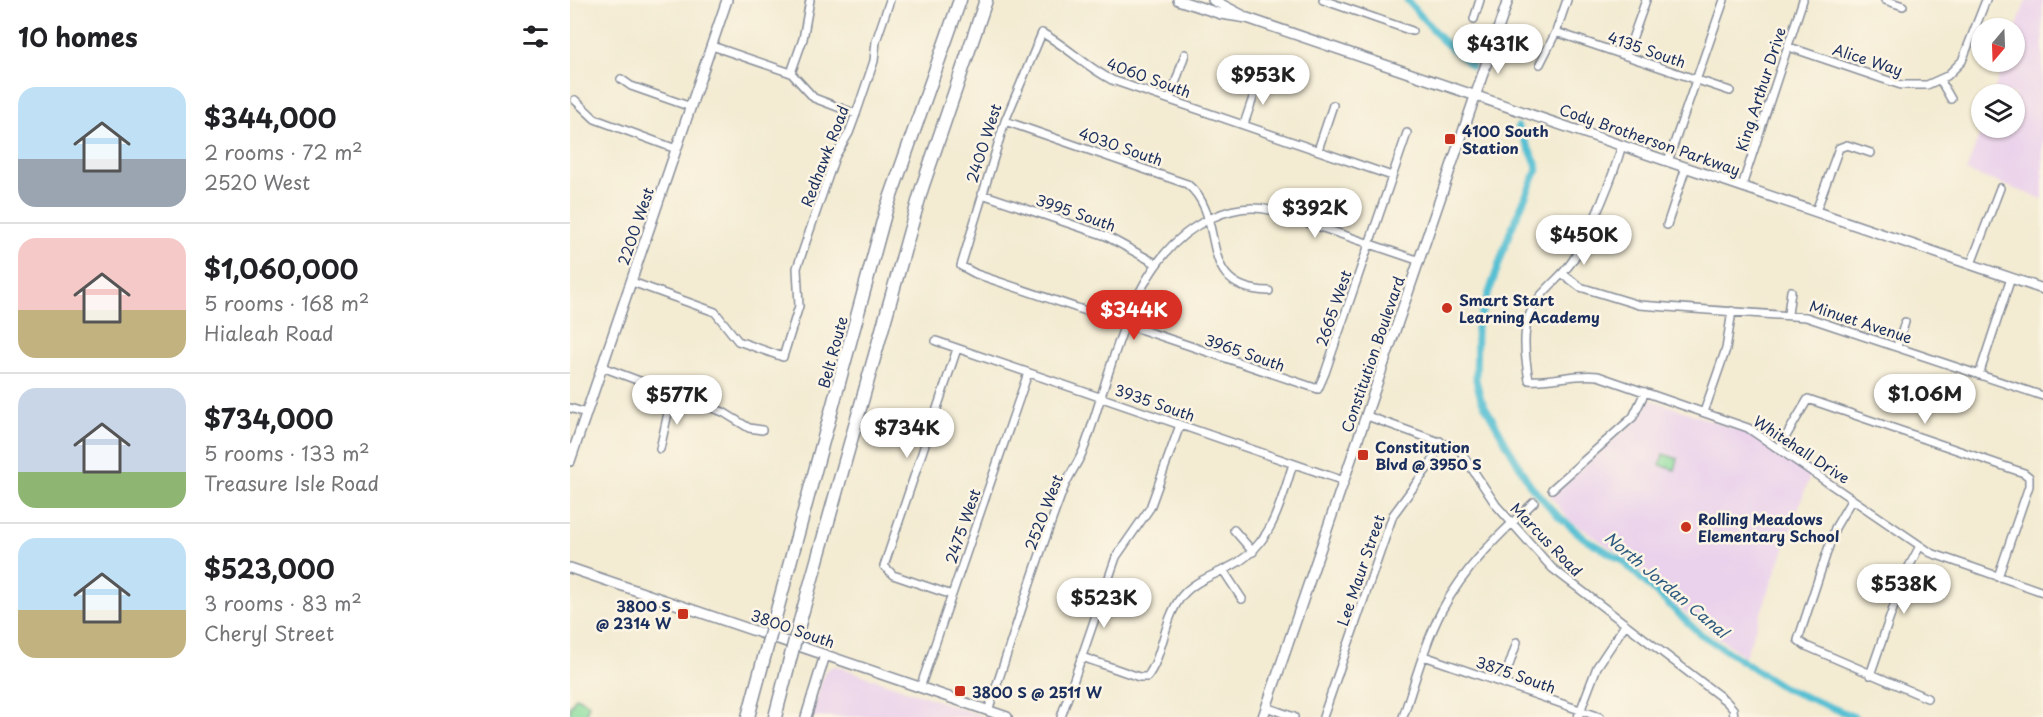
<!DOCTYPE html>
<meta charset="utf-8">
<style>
body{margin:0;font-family:"Playpen Sans",sans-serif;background:#f2f2f2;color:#202124;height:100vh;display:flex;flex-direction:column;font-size:22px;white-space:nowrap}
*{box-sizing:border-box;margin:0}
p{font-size:20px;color:#757577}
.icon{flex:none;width:33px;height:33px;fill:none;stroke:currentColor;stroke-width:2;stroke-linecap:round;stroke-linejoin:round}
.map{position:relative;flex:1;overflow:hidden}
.panel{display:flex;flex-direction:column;background:#fff;width:570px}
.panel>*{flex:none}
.needle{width:39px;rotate:199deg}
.fabs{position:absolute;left:1401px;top:18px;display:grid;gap:12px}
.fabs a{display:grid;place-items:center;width:54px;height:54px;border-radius:50%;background:#fff;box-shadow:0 2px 4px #0004;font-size:30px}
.price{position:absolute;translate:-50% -51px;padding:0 14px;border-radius:21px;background:#fff;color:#222;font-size:20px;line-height:39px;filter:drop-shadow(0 2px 3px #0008)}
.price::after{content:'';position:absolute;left:50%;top:36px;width:18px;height:14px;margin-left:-9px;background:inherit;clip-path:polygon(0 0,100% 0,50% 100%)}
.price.selected{background:#d93025;color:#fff}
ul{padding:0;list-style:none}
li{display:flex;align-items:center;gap:18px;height:150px;padding:0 18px}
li+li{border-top:2px solid #e0e0e0}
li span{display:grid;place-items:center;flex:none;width:168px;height:120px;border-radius:18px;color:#555}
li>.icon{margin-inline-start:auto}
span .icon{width:72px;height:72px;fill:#fffc;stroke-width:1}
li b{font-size:26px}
h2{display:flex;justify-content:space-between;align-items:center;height:72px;padding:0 18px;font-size:26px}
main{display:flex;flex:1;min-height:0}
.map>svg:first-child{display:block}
</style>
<main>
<section class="panel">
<h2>10 homes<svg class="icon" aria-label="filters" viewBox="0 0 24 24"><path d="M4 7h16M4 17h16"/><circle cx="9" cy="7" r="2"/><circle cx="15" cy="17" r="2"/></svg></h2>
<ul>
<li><span style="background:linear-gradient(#bfe0f5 60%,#9aa5b1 0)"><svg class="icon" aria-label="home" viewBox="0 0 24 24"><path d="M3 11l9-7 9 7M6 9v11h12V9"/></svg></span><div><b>$344,000</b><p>2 rooms · 72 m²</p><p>2520 West</p></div></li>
<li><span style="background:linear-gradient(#f6c9c9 60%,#c2b280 0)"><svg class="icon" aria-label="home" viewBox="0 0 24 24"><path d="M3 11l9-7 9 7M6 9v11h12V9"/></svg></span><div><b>$1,060,000</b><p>5 rooms · 168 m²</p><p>Hialeah Road</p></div></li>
<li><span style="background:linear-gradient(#c9d6e8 70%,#8fb573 0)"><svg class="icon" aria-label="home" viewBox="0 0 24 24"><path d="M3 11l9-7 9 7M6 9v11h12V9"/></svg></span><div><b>$734,000</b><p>5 rooms · 133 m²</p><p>Treasure Isle Road</p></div></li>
<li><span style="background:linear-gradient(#bfe0f5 60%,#c2b280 0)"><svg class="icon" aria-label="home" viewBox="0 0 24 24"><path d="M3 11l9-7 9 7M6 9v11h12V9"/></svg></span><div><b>$523,000</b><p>3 rooms · 83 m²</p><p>Cheryl Street</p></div></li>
</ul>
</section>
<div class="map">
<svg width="1473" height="717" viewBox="0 0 1473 717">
<rect width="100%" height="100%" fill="#fcf5e5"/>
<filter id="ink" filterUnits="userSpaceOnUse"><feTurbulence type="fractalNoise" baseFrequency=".0167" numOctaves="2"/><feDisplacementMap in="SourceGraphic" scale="12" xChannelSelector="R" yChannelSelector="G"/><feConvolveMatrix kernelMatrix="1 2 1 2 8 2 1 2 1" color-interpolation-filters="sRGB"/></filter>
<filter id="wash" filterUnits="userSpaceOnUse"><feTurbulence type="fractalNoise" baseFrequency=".008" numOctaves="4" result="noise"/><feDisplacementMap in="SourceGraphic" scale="24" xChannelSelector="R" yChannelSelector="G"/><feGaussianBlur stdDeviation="1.35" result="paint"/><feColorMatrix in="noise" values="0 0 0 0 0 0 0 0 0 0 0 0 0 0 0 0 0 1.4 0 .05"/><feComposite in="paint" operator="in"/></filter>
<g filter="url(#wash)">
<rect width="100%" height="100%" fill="#f3ebd2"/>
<path fill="#ead1ec" d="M1456,0H1473V199L1396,171L1412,128H1444V94H1423L1434,62H1444L1445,32Z
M1080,399L1181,435L1240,476L1175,657L1104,604L1058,559L1000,521L980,496L1067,420Z
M264,666H266L416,717H241L255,671Z"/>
<path fill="#8bdd9e" stroke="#53867e" stroke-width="1.5" d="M1093,454L1108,459L1105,470L1090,465Z
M6,697L19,704L15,717H0V707Z"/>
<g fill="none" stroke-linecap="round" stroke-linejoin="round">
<path stroke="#57c0d3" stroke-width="7" d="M837,0L872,40L902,66
M948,127L966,163L967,170L940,232L907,327L906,380L911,399L960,485L985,513L1014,538L1051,560L1129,633L1214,688L1285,717"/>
</g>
</g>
<g filter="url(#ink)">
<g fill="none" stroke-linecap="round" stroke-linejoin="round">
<g stroke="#878d98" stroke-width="10">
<path id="street" d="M753,0L842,31
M1315,0L1333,6
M904,19L910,0
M986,32L1160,91
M142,46L221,73L244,98L286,114
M1219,47L1331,85H1357L1377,76L1392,61L1416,0
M1056,56L1076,0
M970,64L986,32L997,0
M221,73L233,39L240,0
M51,79L61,86L121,107
M1370,80L1381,99
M600,99L615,54
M5,100L25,119L106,149
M435,121L617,184C660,218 622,289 699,291
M674,124L689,80
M1052,145C1043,178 1023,225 1006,255C999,269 987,278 976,290C950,315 953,347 959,380C982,382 1004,373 1028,376L1178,428L1361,553L1473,592
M748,150L763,105
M1098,161L1154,0
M822,176L542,80C516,67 497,46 472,33L435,121L391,266L406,274L748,389L755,373L837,133
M1172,186L1233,0
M412,194L536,236L587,264
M1246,211L1269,148L1277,145L1301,153
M1097,225L1116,167
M1401,264L1430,188
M993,274L1010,287L1069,305L1236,317L1473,396
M62,282L145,312L168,341L213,357L229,306L227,268L265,157L279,133L286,114L304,61L306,41L320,0
M1218,314L1221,291
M366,341L774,481
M1327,347L1335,322
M32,367L153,412L179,428L192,430
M1409,375L1441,278
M0,408L16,413
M1134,412L1156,349L1162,311
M797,416L889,449L926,505L982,568L1156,701L1163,709L1164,717
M1209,448L1238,399L1454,473L1459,477V486L1428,577
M90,449L102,395
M982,489L1063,417L1075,392
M1282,499L1265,528L1228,640L1236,646L1357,698
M664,530L683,552
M653,570L672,599
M382,595L323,575L314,566L387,349
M854,656L1030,717
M512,657L569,677H577C593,657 593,621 611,597C626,579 646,575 665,564C702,543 711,502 723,464
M1300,675L1335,574L1350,546
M933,683L947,642
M350,688L458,373
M696,707L724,717
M418,711C443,638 465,563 493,490C499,474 510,461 515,446C537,385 552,306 593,256C618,225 661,201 700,210L850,261
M491,717L546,557L580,508L610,425
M753,717L823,515L862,462L870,441
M833,717C845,681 855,643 872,610C895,567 929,535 964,502
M1008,717L1027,667L1055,625"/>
</g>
<g stroke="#878d98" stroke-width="12">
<path id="secondary" d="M608,0L651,14L677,18L1473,289
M643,0L672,15
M0,461L157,0
M0,568L437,717
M236,717L255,655
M693,717L938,0"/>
</g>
<g stroke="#878d98" stroke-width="15">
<path id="highway" d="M206,614L316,210L390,0
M230,621L352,188L416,0
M178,717L195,654
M205,717L219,663"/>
</g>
<use href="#street" stroke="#fff" stroke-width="7"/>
<use href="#secondary" stroke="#fff" stroke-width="9"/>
<use href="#highway" stroke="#fff" stroke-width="12"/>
<g stroke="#878d98" stroke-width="15" stroke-linecap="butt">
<path id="highway-bridge" d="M195,654L206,614
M219,663L230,621"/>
</g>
<use href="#highway-bridge" stroke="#fff" stroke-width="12"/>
</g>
</g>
<g fill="#c8321e" stroke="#fcf5e5" stroke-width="2">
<rect x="874" y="133" width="12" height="12" rx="3"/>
<circle cx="877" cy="308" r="6"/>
<rect x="787" y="449" width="12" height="12" rx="3"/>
<circle cx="1116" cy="527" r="6"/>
<rect x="107" y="608" width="12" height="12" rx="3"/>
<rect x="384" y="685" width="12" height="12" rx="3"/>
</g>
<g text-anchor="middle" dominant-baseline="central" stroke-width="5" stroke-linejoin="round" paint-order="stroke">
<g font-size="15" fill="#1b2f5e" stroke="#fcf5e5">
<text transform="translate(1077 49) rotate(19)">4135 South</text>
<text transform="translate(1298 59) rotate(18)">Alice Way</text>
<text transform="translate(579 77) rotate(20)">4060 South</text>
<text transform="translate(1190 89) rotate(-72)">King Arthur Drive</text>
<text transform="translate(1080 139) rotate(19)">Cody Brotherson Parkway</text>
<text transform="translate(413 143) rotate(-72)">2400 West</text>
<text transform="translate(551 146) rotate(19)">4030 South</text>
<text transform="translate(254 156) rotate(-69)">Redhawk Road</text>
<text transform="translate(506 212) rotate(19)">3995 South</text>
<text transform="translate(65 226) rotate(-71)">2200 West</text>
<text transform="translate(763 308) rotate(-71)">2665 West</text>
<text transform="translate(1291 321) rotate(18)">Minuet Avenue</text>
<text transform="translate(262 352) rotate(-75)">Belt Route</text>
<text transform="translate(675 352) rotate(19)">3965 South</text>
<text transform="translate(802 354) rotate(-71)">Constitution Boulevard</text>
<text transform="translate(585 402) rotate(19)">3935 South</text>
<text transform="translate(1232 449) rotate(33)">Whitehall Drive</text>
<text transform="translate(473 512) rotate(-69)">2520 West</text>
<text transform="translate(392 526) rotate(-71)">2475 West</text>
<text transform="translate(977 539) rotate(46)">Marcus Road</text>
<text transform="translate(790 570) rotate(-71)">Lee Maur Street</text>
<text transform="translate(223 628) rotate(19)">3800 South</text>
<text transform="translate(946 674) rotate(19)">3875 South</text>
</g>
<g font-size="15" font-weight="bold" fill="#1b2f5e" stroke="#fcf5e5" text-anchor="start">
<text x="892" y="130">4100 South<tspan x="892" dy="17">Station</tspan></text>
<text x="889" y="299">Smart Start<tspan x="889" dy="17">Learning Academy</tspan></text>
<text x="805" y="446">Constitution<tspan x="805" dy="17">Blvd @ 3950 S</tspan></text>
<text x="1128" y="518">Rolling Meadows<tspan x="1128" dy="17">Elementary School</tspan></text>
<text x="101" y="605" text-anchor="end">3800 S<tspan x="101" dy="17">@ 2314 W</tspan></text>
<text x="402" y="691">3800 S @ 2511 W</text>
</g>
<g font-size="16" font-style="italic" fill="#2d5a81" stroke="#fcf5e5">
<text transform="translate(1097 584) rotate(40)">North Jordan Canal</text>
</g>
</g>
</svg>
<div class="fabs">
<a><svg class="needle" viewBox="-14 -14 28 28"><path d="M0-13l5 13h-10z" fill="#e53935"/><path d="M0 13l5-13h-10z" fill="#757577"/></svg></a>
<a><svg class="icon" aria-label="layers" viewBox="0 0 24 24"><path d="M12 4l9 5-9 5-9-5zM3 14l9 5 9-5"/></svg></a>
</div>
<b class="price" style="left:928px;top:75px">$431K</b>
<b class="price" style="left:693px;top:106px">$953K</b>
<b class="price" style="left:745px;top:239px">$392K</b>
<b class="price" style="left:1014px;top:266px">$450K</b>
<b class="price selected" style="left:564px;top:341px">$344K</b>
<b class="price" style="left:1355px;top:425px">$1.06M</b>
<b class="price" style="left:107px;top:426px">$577K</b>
<b class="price" style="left:337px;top:459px">$734K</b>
<b class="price" style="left:1334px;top:615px">$538K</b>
<b class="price" style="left:534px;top:629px">$523K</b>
</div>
</main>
